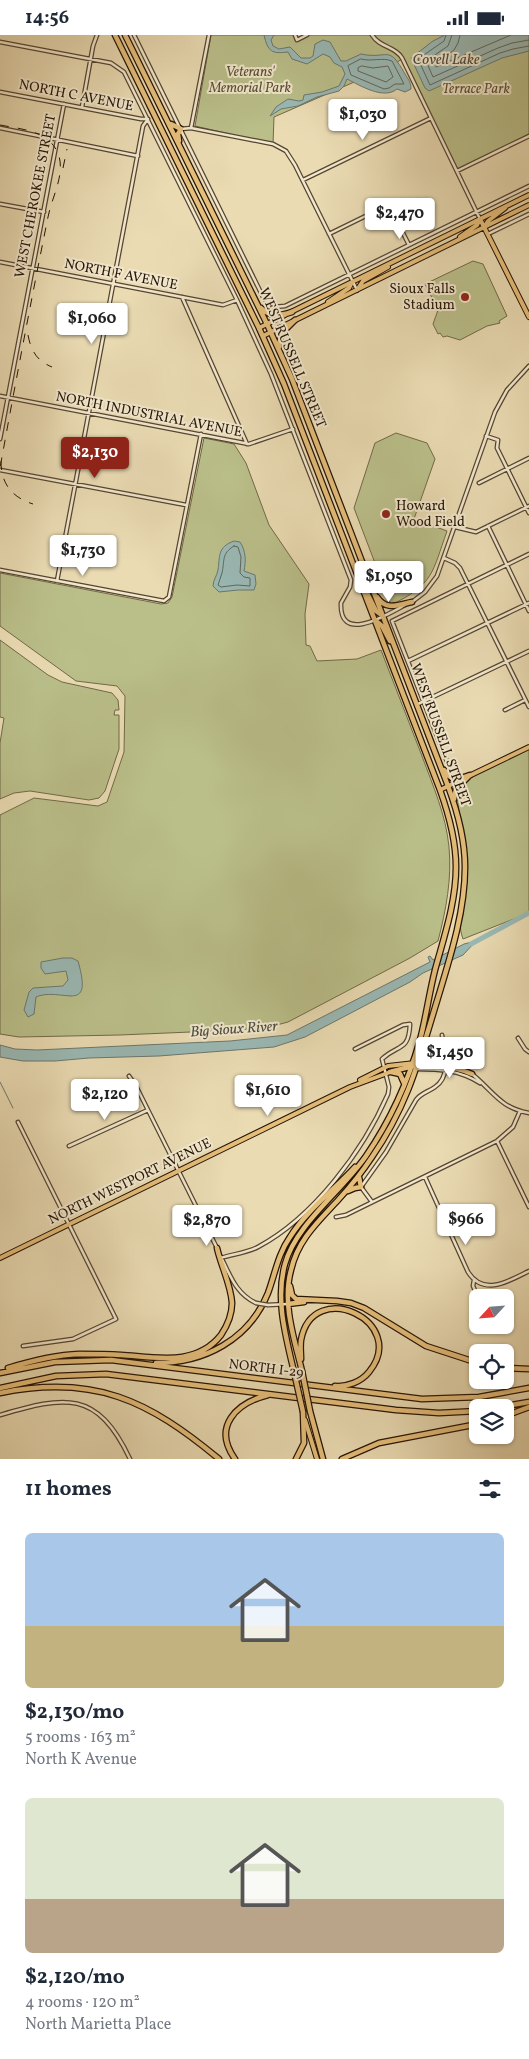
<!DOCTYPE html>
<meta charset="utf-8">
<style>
body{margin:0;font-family:Vollkorn,serif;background:#f6f6f7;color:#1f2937;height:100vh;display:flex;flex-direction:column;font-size:19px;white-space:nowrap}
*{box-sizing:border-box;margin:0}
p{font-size:16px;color:#747a83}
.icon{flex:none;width:28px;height:28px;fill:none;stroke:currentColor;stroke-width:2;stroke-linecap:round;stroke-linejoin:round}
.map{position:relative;height:1424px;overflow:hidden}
.panel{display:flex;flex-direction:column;background:#fff;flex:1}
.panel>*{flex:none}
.needle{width:32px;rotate:244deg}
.buttons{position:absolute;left:469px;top:1254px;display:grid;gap:10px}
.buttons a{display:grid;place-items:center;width:45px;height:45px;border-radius:8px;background:#fff;box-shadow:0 1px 4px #0004;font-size:25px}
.price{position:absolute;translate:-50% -42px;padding:0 11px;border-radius:5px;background:#fff;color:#222;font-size:16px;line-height:32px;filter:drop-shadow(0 1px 2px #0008)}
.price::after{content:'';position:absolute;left:50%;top:30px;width:15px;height:11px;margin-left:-8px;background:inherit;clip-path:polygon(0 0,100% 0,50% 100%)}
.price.active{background:#8f2418;color:#fff}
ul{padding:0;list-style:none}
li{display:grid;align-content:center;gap:10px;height:265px;padding:0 25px}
li span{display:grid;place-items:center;height:155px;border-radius:8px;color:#555}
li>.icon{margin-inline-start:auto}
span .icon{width:90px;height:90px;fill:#fffc;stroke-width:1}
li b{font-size:21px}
h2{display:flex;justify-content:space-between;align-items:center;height:60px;padding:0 25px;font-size:21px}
.status{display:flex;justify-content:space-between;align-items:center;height:35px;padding:0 25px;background:#fff;direction:ltr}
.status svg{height:14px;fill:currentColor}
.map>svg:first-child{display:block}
</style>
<div class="status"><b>14:56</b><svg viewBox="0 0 49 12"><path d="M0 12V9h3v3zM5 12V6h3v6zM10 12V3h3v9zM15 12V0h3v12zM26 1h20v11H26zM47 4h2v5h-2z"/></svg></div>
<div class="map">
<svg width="529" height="1424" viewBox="0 0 529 1424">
<rect width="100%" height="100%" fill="#eadbb3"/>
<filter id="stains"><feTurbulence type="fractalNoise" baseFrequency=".004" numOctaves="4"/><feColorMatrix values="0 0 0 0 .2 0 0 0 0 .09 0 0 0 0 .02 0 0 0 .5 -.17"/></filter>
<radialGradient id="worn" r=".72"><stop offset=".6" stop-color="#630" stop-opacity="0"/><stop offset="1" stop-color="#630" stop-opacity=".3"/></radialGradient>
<path fill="#babf8a" stroke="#706947" d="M211,0H295L298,5L307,0H529V101L457,136L402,24L391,31L274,82L273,109L195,91Z
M473,226L483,229L507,281L499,286L500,288L487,291L460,305L447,301L443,302L440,298L438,299L433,289L438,275L425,249Z
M396,398L427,408L435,424L414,484L447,496C432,538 434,549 391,570L354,473L375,408Z
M204,403L234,409L246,428L269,490L309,549L305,579L306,610L310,611L317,626L357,624L381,615C395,650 408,686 422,721C433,751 446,780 449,812C452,844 446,875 438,906L410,923L288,987L273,991L238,995L120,1000L19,1002L0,999V780L34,763L98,771L107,767L124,717L125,661L117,651L76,646L0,591V538L161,569L168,568L172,562Z
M0,605L48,640L62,647L112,658L118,665L119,675H115L114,680H119V714L105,756L99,763L89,765L30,756L14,758L0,764V708L4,683L0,682Z
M529,712V878L463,904C455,883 465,853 465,831C464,805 459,779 456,754L470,740Z"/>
<path fill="#9ab9b5" stroke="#6b776e" d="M264,0H274L271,5L273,11L279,14L290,12L301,23H310L313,21L315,9L323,5L330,7L341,26H346L361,19C388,25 388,8 405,39C408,44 411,47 411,54L405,57L397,54C384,65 361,51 347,44L344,51L339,56L317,62L298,71L281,74L270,81L276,72L288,64L299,66L303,65L304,60L322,57L339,51L345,39L342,32L334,28L330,22L323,19L307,29L292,24L288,17C272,19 268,17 264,0Z
M445,0H529V16L502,23L429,56L425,53L411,23L433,6Z
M234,506L240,507C246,516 246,526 244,536L255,540L256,549L254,555H238L219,557L213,551C213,545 217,541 218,535C220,522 217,512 234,506Z
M476,906L463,920L423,938L410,947L305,1002L274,1012L159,1021L89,1023L55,1026H23L0,1022V1010L15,1014L37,1015L230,1006L287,1000L428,928L430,927L428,922L430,921L433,925L464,909Z
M63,923H72L78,926C94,982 62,951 36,962L34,979L28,982L24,975L29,957L33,953L63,951L68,945L66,936L45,939L41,933V927Z"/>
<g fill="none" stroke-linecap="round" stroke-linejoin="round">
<path stroke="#60665c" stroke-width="1" d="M446,0L444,6L418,24L430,50L500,18L513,14L529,11
M452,0L448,11L426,26L433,42L498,13L512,8L529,5
M460,0L458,8L454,15L436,28V32L511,0
M361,24C371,27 382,22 392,26L404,49H395L389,53L384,54L351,40L348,31Z
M362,31L373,33L388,31L393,42L386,47L358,36V33Z
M234,511L238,512L241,522L240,538L244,542L250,543V551L237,550L221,552L218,550C219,546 221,542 222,538C225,525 221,519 234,511Z"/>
<path stroke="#6b776e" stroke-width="1" d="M0,1047L13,1073"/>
<path stroke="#9ab9b5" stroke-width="5" d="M471,909L529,878"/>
<g stroke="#564530" stroke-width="5">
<path id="minor" d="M134,0L264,264L273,272L285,271L529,151
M295,0L297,5L307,0
M372,0C380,13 395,11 402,23L480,184
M0,7L111,28L124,37L237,265L271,339L351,545L350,552L341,568C339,610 388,579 405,570
M0,57L141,84H148
M82,72L93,11L97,0
M0,93L138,121
M191,93L209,0
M181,94L191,93L273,109L286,116L295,130L357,255
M457,136L529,101
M303,145L431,83
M0,169L44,177
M329,199L382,173L389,172L392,176L409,210
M488,199L529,179
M0,227L223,270L237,265
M182,262L247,409
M0,361L249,409L293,394
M486,401L498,405L497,413L529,478
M0,404L64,69
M0,435L186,470
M479,448L529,423
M488,491L529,576
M455,492L476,497L529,471
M444,523L455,528L460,533L529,672
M0,535L164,566L169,562L201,399
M57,546L143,91L148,84
M412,567L425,557L437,541L495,377L507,355L529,331
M408,626L529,568
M418,669L529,616
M505,675L525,665
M448,729L392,586L529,519
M518,1003L525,1014L529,1017
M419,1028H445L463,1033
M416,1034C440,1034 459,1035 480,1048
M472,1039C493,1056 500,1073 529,1078
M129,1041L136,1051L217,1213
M18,1087L116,1284L73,1304L23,1311
M497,1106L529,1172
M69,1111L148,1075
M425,1142L468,1237C484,1262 509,1246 529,1236
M372,1167L361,1152L386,1117L416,1065C421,1058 428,1057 435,1052C452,1041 444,1016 442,1000
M336,1182L346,1180L497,1106L513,1092L520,1076
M221,1222C230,1240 236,1259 256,1268
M221,1223C233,1219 247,1218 258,1212C314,1182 363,1116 388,1059L389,1052L382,1024C398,1009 409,1017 410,989L403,990L355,1014
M474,1245L473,1251L478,1262
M268,1270L288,1269
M0,1380C65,1361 97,1354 130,1424"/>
</g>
<g stroke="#251304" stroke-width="6">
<path id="major" d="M480,184L529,282
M485,191L488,186L505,173
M460,202L477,190L480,184
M357,255L363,246L388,232
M328,267L349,253L352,247
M291,277L529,160
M259,293L285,280
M263,301L529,170
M440,755L529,712
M360,1045L388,1031L415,1028
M0,1223L350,1052L393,1036
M305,1385L317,1424"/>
</g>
<g stroke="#251304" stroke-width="7">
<path id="highway" d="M115,0L259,293L284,349L440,755C449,780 456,805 456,832C456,867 444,902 435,935C429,959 426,982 420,1005C408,1047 390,1086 366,1121C341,1157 296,1189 285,1229C275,1265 286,1302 294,1337
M125,0L267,289L292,344L448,751C458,778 465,804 465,832C465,877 450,923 437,966C419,1025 408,1070 372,1122C362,1137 351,1151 339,1164C319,1186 298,1204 291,1235C282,1268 294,1303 302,1336
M171,89L181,94L178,99L179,106
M261,273C271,283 280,281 292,277
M279,312L281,299L295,285
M367,558L376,576L383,581
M377,562C386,576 398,570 412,567
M376,586L382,591L390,606
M444,735C451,747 459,744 470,740
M454,764L456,754L468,742
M423,1016L426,1024L433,1028
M416,1032C436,1029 454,1031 472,1039
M390,1037L413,1031
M391,1037L400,1039L404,1048
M348,1156L355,1153L361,1152L359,1142
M290,1251L292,1260L296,1264L337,1266L351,1268L364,1273L426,1311L478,1328
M288,1269L304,1267
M301,1324C301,1318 300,1312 301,1305C313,1241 410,1287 369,1337C361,1347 347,1352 335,1351
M156,1328C204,1328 249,1305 268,1258C275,1239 278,1219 290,1202C307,1175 334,1155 355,1132
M8,1333C31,1326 54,1320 79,1319C93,1319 107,1319 121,1320C155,1322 196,1332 221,1300C227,1291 232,1280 232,1268C231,1250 221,1231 217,1213
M505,1333L529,1334
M0,1338L55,1327L111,1325L422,1364L479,1362L529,1353
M0,1353L56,1341L106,1339L396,1375L439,1378L478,1376
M0,1358C94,1339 148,1365 219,1424
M500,1372L529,1367
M310,1376L323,1424
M505,1381L529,1372
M235,1424C212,1392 236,1368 268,1360
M296,1424L304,1408L303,1377
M342,1424L379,1408L478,1389"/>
</g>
<use href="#minor" stroke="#f1e8ce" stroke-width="2.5"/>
<use href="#major" stroke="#e5be7a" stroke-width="4"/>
<use href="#highway" stroke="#e5be7a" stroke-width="4.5"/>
<path stroke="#251304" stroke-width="1" stroke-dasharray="9 9" stroke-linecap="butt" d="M0,90C20,94 46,95 57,116C67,137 52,161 48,182C31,266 15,350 0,433
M63,133L67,114
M28,300C31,316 37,326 52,332
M1,426C1,448 11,462 33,469"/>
<g stroke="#564530" stroke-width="5" stroke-linecap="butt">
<path id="minor-bridge" d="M256,1268L268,1270"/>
</g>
<g stroke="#251304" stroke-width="7" stroke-linecap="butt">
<path id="highway-bridge" d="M302,1336L310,1376
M294,1337L303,1377"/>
</g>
<use href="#minor-bridge" stroke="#f1e8ce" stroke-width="2.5"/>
<use href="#highway-bridge" stroke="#e5be7a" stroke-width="4.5"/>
</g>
<g fill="#8f2418" stroke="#f1e8ce" stroke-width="2">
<circle cx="465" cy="262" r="5"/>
<circle cx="386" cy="479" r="5"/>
</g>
<g text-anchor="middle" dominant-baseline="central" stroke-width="4" stroke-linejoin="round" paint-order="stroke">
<g font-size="14" font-style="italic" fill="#594f33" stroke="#f1e8ce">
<text x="250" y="37">Veterans'<tspan x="250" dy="16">Memorial Park</tspan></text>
<text x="476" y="54">Terrace Park</text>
</g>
<g font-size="14" fill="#251304" stroke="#f1e8ce">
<text transform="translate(76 61) rotate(11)">NORTH C AVENUE</text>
<text transform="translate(36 161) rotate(-79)">WEST CHEROKEE STREET</text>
<text transform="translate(121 240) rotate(11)">NORTH F AVENUE</text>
<text transform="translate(292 323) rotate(67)">WEST RUSSELL STREET</text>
<text transform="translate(149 380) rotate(11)">NORTH INDUSTRIAL AVENUE</text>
<text transform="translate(440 700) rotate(70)">WEST RUSSELL STREET</text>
<text transform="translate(130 1147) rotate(-26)">NORTH WESTPORT AVENUE</text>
<text transform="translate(266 1334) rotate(7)">NORTH I-29</text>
</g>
<g font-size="14" fill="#251304" stroke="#f1e8ce" text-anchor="end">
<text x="455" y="254">Sioux Falls<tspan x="455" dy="16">Stadium</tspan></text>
<text x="396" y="471" text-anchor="start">Howard<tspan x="396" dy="16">Wood Field</tspan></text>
</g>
<g font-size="15" font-style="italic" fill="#4e4d42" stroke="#f1e8ce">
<text x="446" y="25">Covell Lake</text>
<text transform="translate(234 995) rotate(-4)">Big Sioux River</text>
</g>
</g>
<rect width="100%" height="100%" filter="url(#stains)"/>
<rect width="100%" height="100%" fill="url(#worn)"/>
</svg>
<div class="buttons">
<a><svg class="needle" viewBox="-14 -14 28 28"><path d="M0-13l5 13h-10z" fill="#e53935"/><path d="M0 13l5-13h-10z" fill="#747a83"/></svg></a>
<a><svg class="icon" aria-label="locate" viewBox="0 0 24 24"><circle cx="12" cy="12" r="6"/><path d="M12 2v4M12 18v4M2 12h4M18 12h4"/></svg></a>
<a><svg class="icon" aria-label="layers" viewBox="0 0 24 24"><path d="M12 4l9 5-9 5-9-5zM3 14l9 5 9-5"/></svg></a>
</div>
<b class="price" style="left:363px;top:106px">$1,030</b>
<b class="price" style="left:400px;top:205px">$2,470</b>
<b class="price" style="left:92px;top:310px">$1,060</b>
<b class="price active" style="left:95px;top:444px">$2,130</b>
<b class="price" style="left:83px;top:542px">$1,730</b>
<b class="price" style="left:389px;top:568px">$1,050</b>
<b class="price" style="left:450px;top:1044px">$1,450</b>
<b class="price" style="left:268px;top:1082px">$1,610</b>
<b class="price" style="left:105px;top:1086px">$2,120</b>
<b class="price" style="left:466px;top:1211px">$966</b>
<b class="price" style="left:207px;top:1212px">$2,870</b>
</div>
<section class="panel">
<h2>11 homes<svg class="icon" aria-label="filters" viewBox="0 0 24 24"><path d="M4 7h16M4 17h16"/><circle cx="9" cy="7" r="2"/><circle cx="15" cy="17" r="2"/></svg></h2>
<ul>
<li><span style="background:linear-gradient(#a9c7e8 60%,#c2b280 0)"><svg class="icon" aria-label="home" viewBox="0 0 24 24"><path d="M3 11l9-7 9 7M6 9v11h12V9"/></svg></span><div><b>$2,130/mo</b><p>5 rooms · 163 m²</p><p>North K Avenue</p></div></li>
<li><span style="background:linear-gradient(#dfe7d0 65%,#b9a48a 0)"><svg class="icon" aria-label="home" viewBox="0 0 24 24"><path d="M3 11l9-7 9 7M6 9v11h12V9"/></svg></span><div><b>$2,120/mo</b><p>4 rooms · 120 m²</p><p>North Marietta Place</p></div></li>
</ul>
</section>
